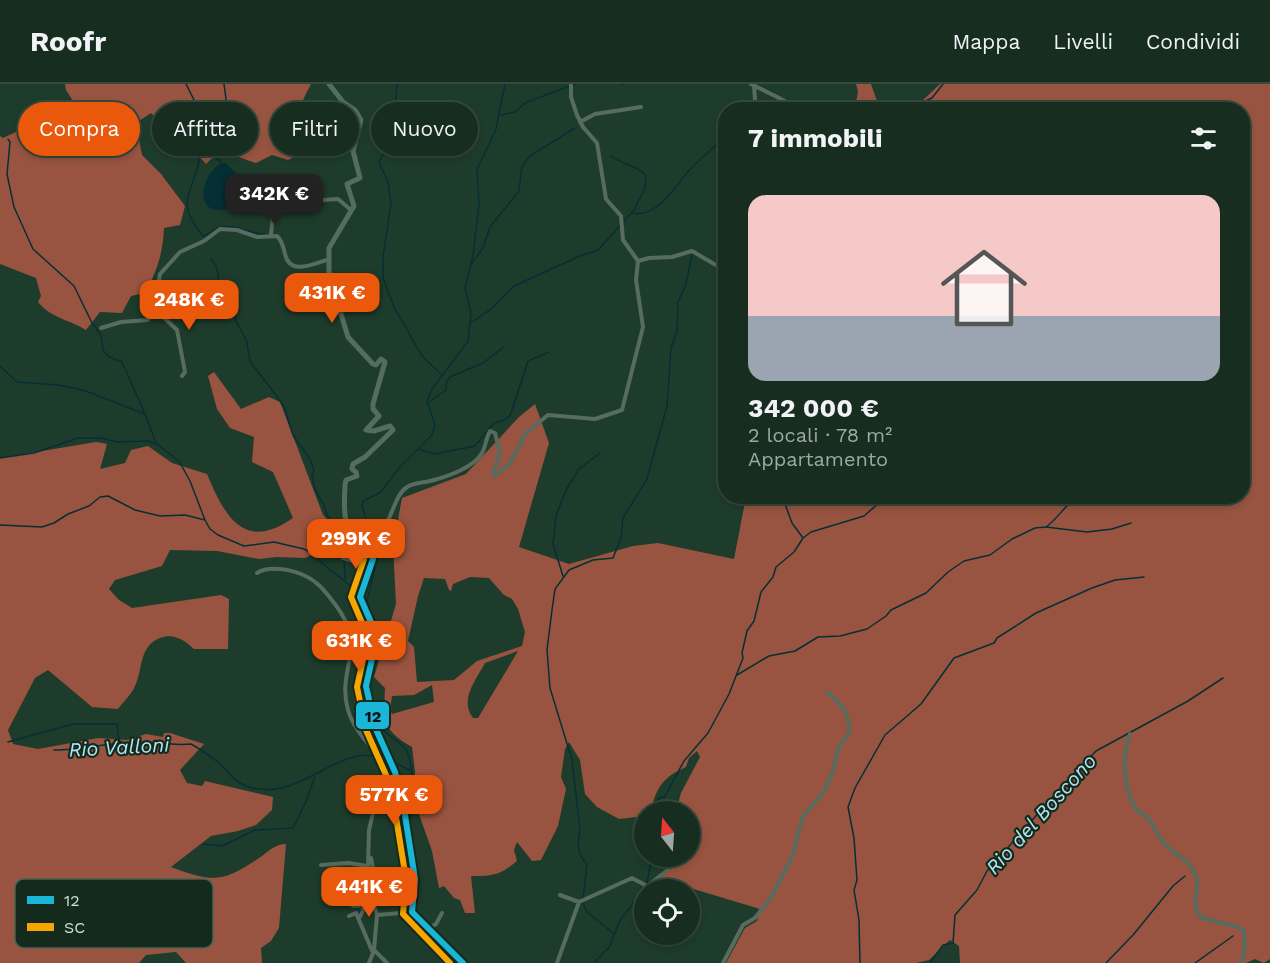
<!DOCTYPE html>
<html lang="it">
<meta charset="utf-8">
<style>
body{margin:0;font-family:"Work Sans",sans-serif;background:#23392d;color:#f1f3f6;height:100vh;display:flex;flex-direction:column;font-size:22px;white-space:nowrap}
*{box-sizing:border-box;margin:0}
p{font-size:20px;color:#9ea8a5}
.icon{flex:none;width:33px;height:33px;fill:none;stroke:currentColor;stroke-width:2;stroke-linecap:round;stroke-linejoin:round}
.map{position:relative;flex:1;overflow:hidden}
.panel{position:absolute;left:718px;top:18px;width:532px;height:402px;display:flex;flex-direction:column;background:#162d20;border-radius:24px;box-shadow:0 3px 9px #0003,0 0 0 2px #35493e}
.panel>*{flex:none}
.guide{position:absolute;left:18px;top:18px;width:570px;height:54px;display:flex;gap:12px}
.needle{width:39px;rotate:343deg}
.controls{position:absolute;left:634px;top:717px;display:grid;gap:12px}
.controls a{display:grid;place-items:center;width:66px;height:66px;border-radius:50%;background:#162d20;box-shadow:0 3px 9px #0003,0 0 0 2px #35493e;font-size:30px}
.price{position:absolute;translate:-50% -51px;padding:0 14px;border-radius:12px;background:#ea580c;color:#fff;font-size:20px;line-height:39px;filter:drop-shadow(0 2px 3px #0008)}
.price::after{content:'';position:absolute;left:50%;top:36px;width:18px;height:14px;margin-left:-9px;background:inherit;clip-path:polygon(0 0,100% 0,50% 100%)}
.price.selected{background:#222;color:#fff}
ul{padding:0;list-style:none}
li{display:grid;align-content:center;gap:12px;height:318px;padding:0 30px}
li span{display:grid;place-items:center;height:186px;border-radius:18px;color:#555}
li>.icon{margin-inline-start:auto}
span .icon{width:108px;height:108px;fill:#fffc;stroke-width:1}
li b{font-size:26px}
h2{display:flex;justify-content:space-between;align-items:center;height:72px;padding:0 30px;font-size:26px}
.chip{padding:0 21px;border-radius:27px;background:#162d20;box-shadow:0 3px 9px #0003,0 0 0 2px #35493e;font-size:21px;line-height:54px}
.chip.selected{background:#ea580c;color:#fff}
header{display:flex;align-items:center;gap:36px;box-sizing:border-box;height:84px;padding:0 30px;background:#162d20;border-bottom:2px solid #35493e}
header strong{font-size:28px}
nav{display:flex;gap:33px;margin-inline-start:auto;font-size:21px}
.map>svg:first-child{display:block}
</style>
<header>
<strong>Roofr</strong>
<nav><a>Mappa</a><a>Livelli</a><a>Condividi</a></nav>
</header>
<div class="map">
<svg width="1270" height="879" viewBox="0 0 1270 879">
<rect width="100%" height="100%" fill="#1e3c2b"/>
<path fill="#6c3525" d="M366,605L374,644L365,647L356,635L353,607Z"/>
<path fill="#985441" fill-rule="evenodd" d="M65,0H311C299,23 288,45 299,71L288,76L272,71L256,79C234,73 223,61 206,80L176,48L160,39L151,29L136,39L142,71L161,90L185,122L180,141L164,144C163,169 157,187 145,209L131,212L122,229L100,228L86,246C70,236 51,234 38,218L41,212L36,194L0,180V52L3,54L20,46L71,55L83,40L78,25L66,6Z
M856,0H871L877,17L861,25H855L858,7Z
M940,0H1270V875L1264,879L1255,875L1246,879H960L959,862L950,856L929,876L916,879H726L745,844L757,837L760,825L657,794L667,789L670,779L668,773L690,772V728L676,727L681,709L700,673L697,667L689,674L686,683C663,693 656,704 651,727L645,728V740L636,733L619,735L597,723L585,710L580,676L569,658L565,665L561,693L566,705L558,742L541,776L532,777L517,758L514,766L517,777C500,791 493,792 471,792L475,829H465L460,816L454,814L444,802L439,804L432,767L414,716L415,688L412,663C381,645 384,636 385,604L374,593L396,520L393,463L402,414L466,390L519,333L535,320L549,359L519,463L569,480L633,462L658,459L734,475L746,413L1244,412V26H933L926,23L922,17ZM470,493L489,494L504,511L512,515L518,525L525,548L522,562L477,577L454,596L417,598L414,563L408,557L418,512L424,494L445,495L449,506L451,507L453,500ZM518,567L478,634H473C459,616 476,596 485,579ZM432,601L434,618L392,630L390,626L392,612L414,611Z
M214,288L241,325L269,313L280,318L323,431L339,447L324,454L314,470L305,474L276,473L259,475L217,467L170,466L162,482L115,496L109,505L119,516L132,524L221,511L229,515L228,565H194C184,556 174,549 160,554C137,563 144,588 133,606C129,613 122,619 118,625L92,623L48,586L35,594L8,646L13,660L38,665L98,654L127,656L146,650L163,653L164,649H170L204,660L180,686L187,699L202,702L205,697L273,713L272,726L256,741L238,747L211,752L171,783C214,799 223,799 262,772C270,766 276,760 286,760L279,844L271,857L261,864L262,879H186L176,868L146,871L139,879H0V374L96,358L107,360L100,385L125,379L131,366L148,362L172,379L207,390C225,433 244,468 293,434L273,388L252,378L254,353L230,344L217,325L208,292Z"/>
<path fill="#062f35" d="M221,79H226L237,90L239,112L235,122C196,140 195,96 221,79Z"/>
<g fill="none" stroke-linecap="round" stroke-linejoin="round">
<path stroke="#062f35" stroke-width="1.5" d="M186,0L204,36L212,67L221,79
M397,0L394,35L400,51L386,65L379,78L388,98L391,120L383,173V194L394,223L422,272L441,290
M621,0H625
M915,22L932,14L943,0
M501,31L515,28L525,19L575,0
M204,36C193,59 203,61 199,78C190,113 176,120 203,152C209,150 214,145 221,143C236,140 250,150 265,150
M209,48L224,23L226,15L224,0
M8,55L10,58L7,90L14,123L33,165L74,202L91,237L101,251L103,266L109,273L122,278L145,330
M633,129C657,134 674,104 687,89C698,76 713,64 726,53
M211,175C218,184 221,193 216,203L234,227L236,237L247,258L250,278L276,311L284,323L293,351L310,375L314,387L312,391L315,406L324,421L327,431L343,453L345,495
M471,180L483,164L490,143L519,107L522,82L530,72L575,44
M471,239L491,225L514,202L580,172L598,166L634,126L645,104L646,93C642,83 621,80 611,72
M0,282L17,298L59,301L83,306L145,330L156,359
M428,319L446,306V299L450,293L483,279L504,263
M418,365L435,370L475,362L494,339L504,336L510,332L528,277L549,268
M0,374L34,369L78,354H101L117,358L147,357L157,360L179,377L190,397L205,436L210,445L218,451L244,462L274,458L304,465L314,470L322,479L358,508
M782,412L792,439L803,454
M0,441L42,443L54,439L68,430L89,422L100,413L108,412L135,426L160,432L185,431L205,436
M1046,443C1059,434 1067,417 1081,412
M563,492L553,460L556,432L566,406L579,385L600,369
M366,521L378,473L362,422L363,417L380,409L399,384L432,351L435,341L427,317L432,305L468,257L471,229L465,204L473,171L479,121L477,86L496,45L505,0
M374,577L379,556
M737,591L769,572L795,567L818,553L840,552L867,545L886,532L891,526L926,509L948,488L964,477L990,471L1012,455L1035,444L1046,443L1087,448L1112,445L1131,439
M376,635C384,653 402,656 407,668C418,693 407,725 411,751C414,778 423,787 416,815
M8,658L73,640H117L119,657L122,658
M54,666C83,666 111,658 139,658C157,658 173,662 191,660C200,665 210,672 218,678C228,687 233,697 246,702C298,721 337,660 378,673
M393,678L410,686
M651,728L658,715L665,712L684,677L708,649L729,610L743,574L742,569L747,547L754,537L761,508L773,493L776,483L794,468L803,454L811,448L864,432L880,418L892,412
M203,760L222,762L255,746L293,744L304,722L315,693
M583,814L587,780C577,770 577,760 580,746L572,676L550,604L547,566L552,526L555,505L569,486L593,476L613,474L621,454L623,434L647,395L667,322L671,264L677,247L678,218L686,200L692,171
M583,819L587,828L613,849
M413,832C413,849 420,858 437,858L457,879
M594,879L610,862L620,836L641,810L647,798L652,772
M860,879L859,836L854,806L857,796L854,754L848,723L855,704L885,651L921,620L954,574L994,559L997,554L1036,529L1092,504L1115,496L1144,493
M930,879L943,861L953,859L955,831L977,806L987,787L1065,699L1096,667L1188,617L1223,594
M1106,879L1133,851L1173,802L1185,792
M1195,879L1233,852"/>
<path stroke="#576c5f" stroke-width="4" d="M751,0L785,17L790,26
M752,26L755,16L754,1
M907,26H908
M580,38L595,30L641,23
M271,151L274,119L338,115L351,126
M638,177L649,174L672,173L692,167L726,187
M156,226L177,246L185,288L182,292
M101,244L121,238L148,236L158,221L157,207L160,190L180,168L204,157L220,145L237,146L257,153L277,152C283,158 283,163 285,170C290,192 313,180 327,176
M357,457C363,454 369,456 374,453C394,439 392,413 407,403C415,398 425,399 434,396C449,392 474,383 482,369C486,362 486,354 490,347L495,349L500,369L493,390L495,392L510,379L526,349L548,331L595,335L622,326L643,243L636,196L638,177L623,156L621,132L606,115L597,59L583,43L577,31L571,13V0
M343,474L370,482
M257,489C268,482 289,485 301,490C318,497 324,506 335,520C369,565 336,584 348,626C354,648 377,669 392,685
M1130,650C1122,669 1123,709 1137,726C1140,729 1145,731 1148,734C1155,742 1158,754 1166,761C1177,772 1188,775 1195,790C1203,805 1187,816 1202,834L1238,843L1244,847L1245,861L1242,879
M657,728L664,723
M371,774L373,784L379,789L415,795
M321,781L348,779L368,782L369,746L373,729L395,689
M347,808L353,822L374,821
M560,811L579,818L632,794L649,803C655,793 665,790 669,784L666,772
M374,821L377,831L412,828
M374,821L379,789
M377,831L374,866L387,879
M349,832L356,829L373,869
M359,834L363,827V821
M429,844L436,840L442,829
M369,879L373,869
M557,879L579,818
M723,879L743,841L755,834L772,812L792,773L803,732L824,708L832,690L839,662L848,651C853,632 840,619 827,608"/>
<path stroke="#556d5f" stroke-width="5" d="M329,0L343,18L355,26L361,36L353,67L360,94L347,100L354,122L329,164V207L333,221L341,230L348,253L373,280L376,281L381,275L385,278L373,320V325L379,332L366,346L374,347L390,342L393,346L365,373L353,380L352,385L356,388L357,392L346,396L345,401C344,421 342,446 359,460C365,465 370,463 374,471L360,512L377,552L366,602L375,643L395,688L404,725L415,795L412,828L463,879"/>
<g stroke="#142a1c" stroke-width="10">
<path id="bus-1" d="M368,455L373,475L360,513L377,552L366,602L375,643L395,688L404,725L415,795L412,828L463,879"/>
</g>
<g stroke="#142a1c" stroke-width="10">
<path id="bus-2" d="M359,457L364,475L351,513L368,553L357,603L366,646L386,691L395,727L406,795L403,830L450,879"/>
</g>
<use href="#bus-1" stroke="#1ab6d8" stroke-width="6"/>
<use href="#bus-2" stroke="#f7a600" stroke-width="6"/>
</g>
<g text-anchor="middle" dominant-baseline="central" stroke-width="4.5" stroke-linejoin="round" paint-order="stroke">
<g font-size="20" font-style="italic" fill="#b1e7f4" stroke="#142a1c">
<text transform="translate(119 663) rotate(-3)">Rio Valloni</text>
<text transform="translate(1041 730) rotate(-48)">Rio del Boscono</text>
</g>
</g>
<rect x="15" y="795" width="198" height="69" rx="9" fill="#142a1c" stroke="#4a6152" stroke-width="1.5"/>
<rect x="27" y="812" width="27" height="8" fill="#1ab6d8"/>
<rect x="27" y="839" width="27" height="8" fill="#f7a600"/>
<g font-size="16" fill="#c7e2cf">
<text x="64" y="822">12</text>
<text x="64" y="849">SC</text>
</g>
<rect stroke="#142a1c" stroke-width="2" x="355" y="617" width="35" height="29" rx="6" fill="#1ab6d8"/>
<g font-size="16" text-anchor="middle" font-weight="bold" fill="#111">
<text x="373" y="638">12</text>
</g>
</svg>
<div class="controls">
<a><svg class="needle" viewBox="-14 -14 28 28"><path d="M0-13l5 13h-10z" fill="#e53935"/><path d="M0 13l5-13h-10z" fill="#9ea8a5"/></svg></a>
<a><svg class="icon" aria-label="locate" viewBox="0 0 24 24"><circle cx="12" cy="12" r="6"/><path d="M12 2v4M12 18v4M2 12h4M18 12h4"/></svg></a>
</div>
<b class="price selected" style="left:274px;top:141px">342K €</b>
<b class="price" style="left:332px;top:240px">431K €</b>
<b class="price" style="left:189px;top:247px">248K €</b>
<b class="price" style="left:356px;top:486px">299K €</b>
<b class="price" style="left:359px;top:588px">631K €</b>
<b class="price" style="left:394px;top:742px">577K €</b>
<b class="price" style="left:369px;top:834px">441K €</b>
<div class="guide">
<a class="chip selected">Compra</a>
<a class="chip">Affitta</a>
<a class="chip">Filtri</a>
<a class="chip">Nuovo</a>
</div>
<section class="panel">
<h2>7 immobili<svg class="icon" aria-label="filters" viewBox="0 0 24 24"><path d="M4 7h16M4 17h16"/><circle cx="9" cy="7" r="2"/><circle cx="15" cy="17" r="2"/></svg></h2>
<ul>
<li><span style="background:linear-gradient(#f6c9c9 65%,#9aa5b1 0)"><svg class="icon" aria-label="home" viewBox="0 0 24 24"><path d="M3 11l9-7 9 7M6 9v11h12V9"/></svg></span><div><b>342 000 €</b><p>2 locali · 78 m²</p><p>Appartamento</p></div></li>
</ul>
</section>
</div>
